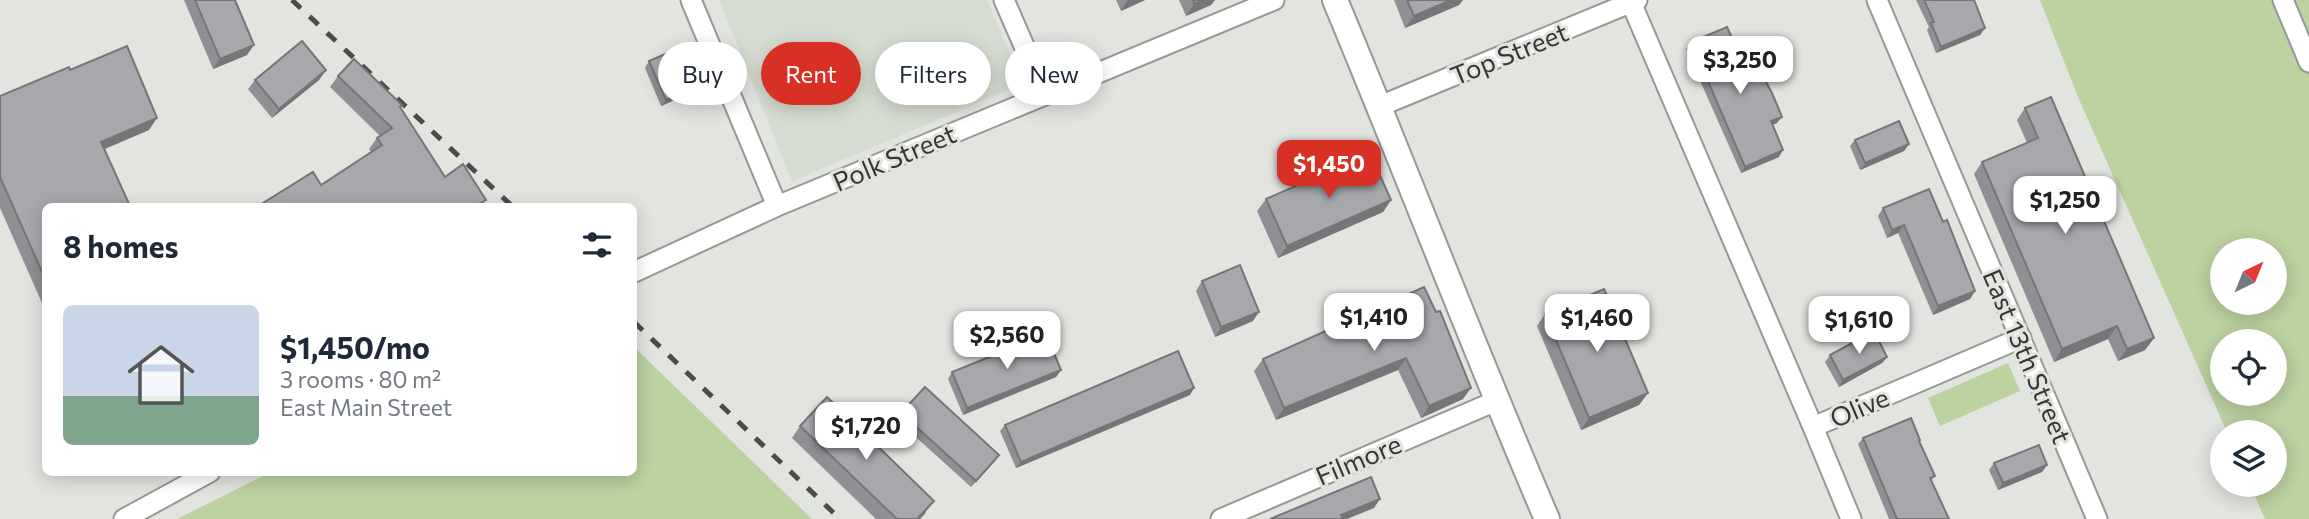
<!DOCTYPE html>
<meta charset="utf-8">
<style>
body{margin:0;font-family:Commissioner,sans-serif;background:#f6f6f7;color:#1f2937;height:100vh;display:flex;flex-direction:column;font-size:26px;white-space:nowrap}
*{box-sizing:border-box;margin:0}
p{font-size:23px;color:#747a83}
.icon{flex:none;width:38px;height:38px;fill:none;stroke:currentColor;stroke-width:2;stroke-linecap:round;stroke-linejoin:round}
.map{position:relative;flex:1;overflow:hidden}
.details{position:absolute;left:42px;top:203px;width:595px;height:273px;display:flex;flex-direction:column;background:#fff;border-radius:10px;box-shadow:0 4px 18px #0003}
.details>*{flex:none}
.top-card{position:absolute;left:658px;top:42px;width:665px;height:63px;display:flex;gap:14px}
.needle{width:46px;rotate:43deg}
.fabs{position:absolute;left:2210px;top:238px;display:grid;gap:14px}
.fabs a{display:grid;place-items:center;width:77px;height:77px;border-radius:50%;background:#fff;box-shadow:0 4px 18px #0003;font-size:35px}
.price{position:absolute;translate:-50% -60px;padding:0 16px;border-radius:14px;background:#fff;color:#222;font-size:23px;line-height:46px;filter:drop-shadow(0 2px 4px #0008)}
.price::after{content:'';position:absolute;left:50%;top:42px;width:21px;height:16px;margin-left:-10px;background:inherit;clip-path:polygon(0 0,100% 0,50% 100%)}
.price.on{background:#d93025;color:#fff}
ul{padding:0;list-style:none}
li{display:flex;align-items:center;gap:21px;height:175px;padding:0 21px}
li+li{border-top:2px solid #e0e1e3}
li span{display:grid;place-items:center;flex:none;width:196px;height:140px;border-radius:10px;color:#555}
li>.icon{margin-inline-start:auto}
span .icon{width:84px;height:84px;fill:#fffc;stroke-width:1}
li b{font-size:30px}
h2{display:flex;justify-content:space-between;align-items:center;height:84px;padding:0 21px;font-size:30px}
.tag{padding:0 24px;border-radius:32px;background:#fff;box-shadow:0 4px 18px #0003;font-size:24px;line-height:63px}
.tag.on{background:#d93025;color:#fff}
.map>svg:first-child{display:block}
</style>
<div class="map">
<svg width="2309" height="519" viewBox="0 0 2309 519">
<rect width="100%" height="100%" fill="#e2e4e0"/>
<path fill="#d6dcd1" d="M719,0H987L1023,84L792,181Z"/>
<path fill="#bcd2a1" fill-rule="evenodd" d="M2040,0H2309V519H2265L2250,485H2275V432H2227L2078,97ZM2222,250H2275V303H2222ZM2222,341H2275V394H2222Z
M634,347L812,519H177L269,473L634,472Z
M2008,363L2020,391L1940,426L1928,398Z"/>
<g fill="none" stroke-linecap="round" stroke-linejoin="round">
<g stroke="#969894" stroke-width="23">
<path id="minor" d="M691,0L777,206
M1004,0L1045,94
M1630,0L1813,427L1851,519
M1877,0L2097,519
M2283,0L2309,62
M1380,106L1637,0
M634,272L777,206L1274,0
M1813,427L2021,338
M124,519L210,472
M1221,519L1496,401"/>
</g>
<g stroke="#969894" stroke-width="28">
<path id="major" d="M1335,0C1407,172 1473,347 1547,519"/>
</g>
<use href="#minor" stroke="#fff" stroke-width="19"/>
<use href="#major" stroke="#fff" stroke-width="24"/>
<path stroke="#4b4c4a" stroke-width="5" stroke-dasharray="12 12" stroke-linecap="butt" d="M292,0L512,206
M634,322L840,519"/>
</g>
<path fill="#909094" d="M184,0H235L247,55L213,69Z
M1116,0H1145L1121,11Z
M1179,0H1215L1211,5L1186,16Z
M1394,0H1463L1459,5L1405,28Z
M1916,0H1974L1985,28L1980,35L1936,53L1927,30L1929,27Z
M1691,42L1742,61L1777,123L1772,125L1779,157L1741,173L1686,49Z
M649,61L684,96L661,106L645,68Z
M326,70L319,80L272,118L248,89L255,80Z
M338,76L400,108L445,177L481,206H261L263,203L321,185L371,152L369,149L377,138L380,136L330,87Z
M0,96L149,130L104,149L46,206V312L0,208Z
M2025,108L2154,338L2145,350L2118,361L2108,339L2054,362L1974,174L1982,162L2027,143L2017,120Z
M1855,140L1909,144L1904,151L1860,170L1850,146Z
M1266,199L1391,200L1383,212L1278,258L1257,211Z
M1883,208L1943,222L1975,291L1970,299L1933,315L1898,233L1887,238L1878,216Z
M1202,281L1253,321L1215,337L1196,291Z
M1424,287L1463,399L1421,418L1398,370L1276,420L1254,371L1263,359Z
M1545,314L1648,393L1639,405L1581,430L1537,326Z
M1830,355L1887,357L1882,363L1839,387L1825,362Z
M1061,370L1056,377L963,415L948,379L952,372Z
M1190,395L1016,468L1000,431L1005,425Z
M901,413L995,461L971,487L896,419Z
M800,426L926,513L920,519H876L792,438Z
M1863,438L1920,440L1919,442L1935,476L1931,481L1949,519H1889L1858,444Z
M1994,463L2047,465L2042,472L1998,490L1989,470Z"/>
<path fill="#757678" d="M1128,0H1145L1121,11Z
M1203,0H1215L1211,5L1186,16L1194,4Z
M1451,0H1463L1459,5L1405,28L1414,16Z
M1985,28L1980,35L1936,53L1941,47Z
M254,45L247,55L213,69L220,59Z
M326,70L319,80L272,118L279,109Z
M689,89L684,96L661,106L666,100Z
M1782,117L1777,123L1766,128L1771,121Z
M157,118L149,130L93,154L101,142Z
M1909,144L1904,151L1860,170L1865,163Z
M1783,150L1779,157L1741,173L1745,167Z
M1391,200L1383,212L1278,258L1287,246Z
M1904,225L1898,233L1887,238L1892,230Z
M1975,291L1970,299L1933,315L1938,306Z
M1259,312L1253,321L1215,337L1221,327Z
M2117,326L2108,339L2054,362L2062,349Z
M2154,338L2145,350L2118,361L2127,349Z
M1887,357L1882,363L1839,387L1843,380Z
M1406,358L1398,370L1276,420L1284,408Z
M1061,370L1056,377L963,415L967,408Z
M1194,388L1190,395L1016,468L1021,462Z
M1471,388L1463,399L1421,418L1429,406Z
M1648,393L1639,405L1581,430L1589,418Z
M999,455L995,461L971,487L976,481Z
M2047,465L2042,472L1998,490L2003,483Z
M1380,499L1374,508L1347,519H1339L1341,515Z
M934,501L920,519H917Z"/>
<path fill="#a7a8ac" stroke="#757678" stroke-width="2" d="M195,0H235L254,45L220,59Z
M1193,0H1203L1194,4Z
M1407,0H1451L1414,16Z
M1924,0H1974L1985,28L1941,47L1931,23L1934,22Z
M1727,27L1742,61L1752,56L1772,93L1782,117L1771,121L1783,150L1745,167L1691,42Z
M302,41L326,70L279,109L255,80Z
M127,46L157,118L101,142L130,206H46V281L0,177V96L69,67L70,70Z
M672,51L689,89L666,100L649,61Z
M354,59L402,105L400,107L445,177L463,164L486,200L476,206H265L263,203L313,172L321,185L382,145L377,138L392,128L338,76Z
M2051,97L2154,338L2127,349L2117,326L2062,349L1982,162L2038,138L2025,108Z
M1899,121L1909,144L1865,163L1855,140Z
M1370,153L1391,200L1287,246L1266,199Z
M1929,189L1943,222L1947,220L1975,291L1938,306L1904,225L1892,230L1883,208Z
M1240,265L1259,312L1221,327L1202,281Z
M1424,287L1436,312L1440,311L1471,388L1429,406L1406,358L1284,408L1263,359Z
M1604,289L1648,393L1589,418L1545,314Z
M1874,331L1887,357L1843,380L1830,355Z
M1046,334L1061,370L967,408L952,372Z
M1178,351L1194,388L1021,462L1005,425Z
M925,387L999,455L976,481L901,413Z
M827,397L934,501L917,519H897L800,426Z
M1911,418L1920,440L1919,441L1935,476L1930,478L1949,519H1897L1863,438Z
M2039,445L2047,465L2003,483L1994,463Z
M1371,477L1380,499L1341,515L1343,519H1270Z"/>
<g text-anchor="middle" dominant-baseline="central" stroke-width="6" stroke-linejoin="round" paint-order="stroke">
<g font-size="26" fill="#363735" stroke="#e2e4e0">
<text transform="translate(1509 53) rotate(-22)">Top Street</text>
<text transform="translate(894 157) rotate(-23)">Polk Street</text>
<text transform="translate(2028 356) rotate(67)">East 13th Street</text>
<text transform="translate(1859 407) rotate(-23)">Olive</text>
<text transform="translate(1358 459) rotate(-23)">Filmore</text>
</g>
</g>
</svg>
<div class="fabs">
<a><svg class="needle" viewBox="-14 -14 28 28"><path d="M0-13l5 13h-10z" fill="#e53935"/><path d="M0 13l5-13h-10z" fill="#747a83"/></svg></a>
<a><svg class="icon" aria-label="locate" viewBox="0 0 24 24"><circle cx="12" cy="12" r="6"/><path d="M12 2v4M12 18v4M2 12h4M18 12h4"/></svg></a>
<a><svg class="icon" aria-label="layers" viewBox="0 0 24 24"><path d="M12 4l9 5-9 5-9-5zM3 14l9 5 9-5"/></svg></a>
</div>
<b class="price" style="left:1740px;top:96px">$3,250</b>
<b class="price on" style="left:1329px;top:200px">$1,450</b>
<b class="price" style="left:2065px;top:236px">$1,250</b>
<b class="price" style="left:1374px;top:353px">$1,410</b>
<b class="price" style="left:1597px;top:354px">$1,460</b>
<b class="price" style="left:1859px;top:356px">$1,610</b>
<b class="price" style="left:1007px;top:371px">$2,560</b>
<b class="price" style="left:866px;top:462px">$1,720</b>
<div class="top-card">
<a class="tag">Buy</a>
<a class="tag on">Rent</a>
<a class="tag">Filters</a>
<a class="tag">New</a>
</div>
<section class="details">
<h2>8 homes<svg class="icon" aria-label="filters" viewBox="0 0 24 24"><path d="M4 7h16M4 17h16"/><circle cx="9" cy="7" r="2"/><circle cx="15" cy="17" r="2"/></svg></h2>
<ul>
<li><span style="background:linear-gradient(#c9d6e8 65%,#7fa58c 0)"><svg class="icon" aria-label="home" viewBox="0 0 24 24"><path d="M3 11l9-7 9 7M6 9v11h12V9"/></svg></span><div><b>$1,450/mo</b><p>3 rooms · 80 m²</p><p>East Main Street</p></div></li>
</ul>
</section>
</div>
